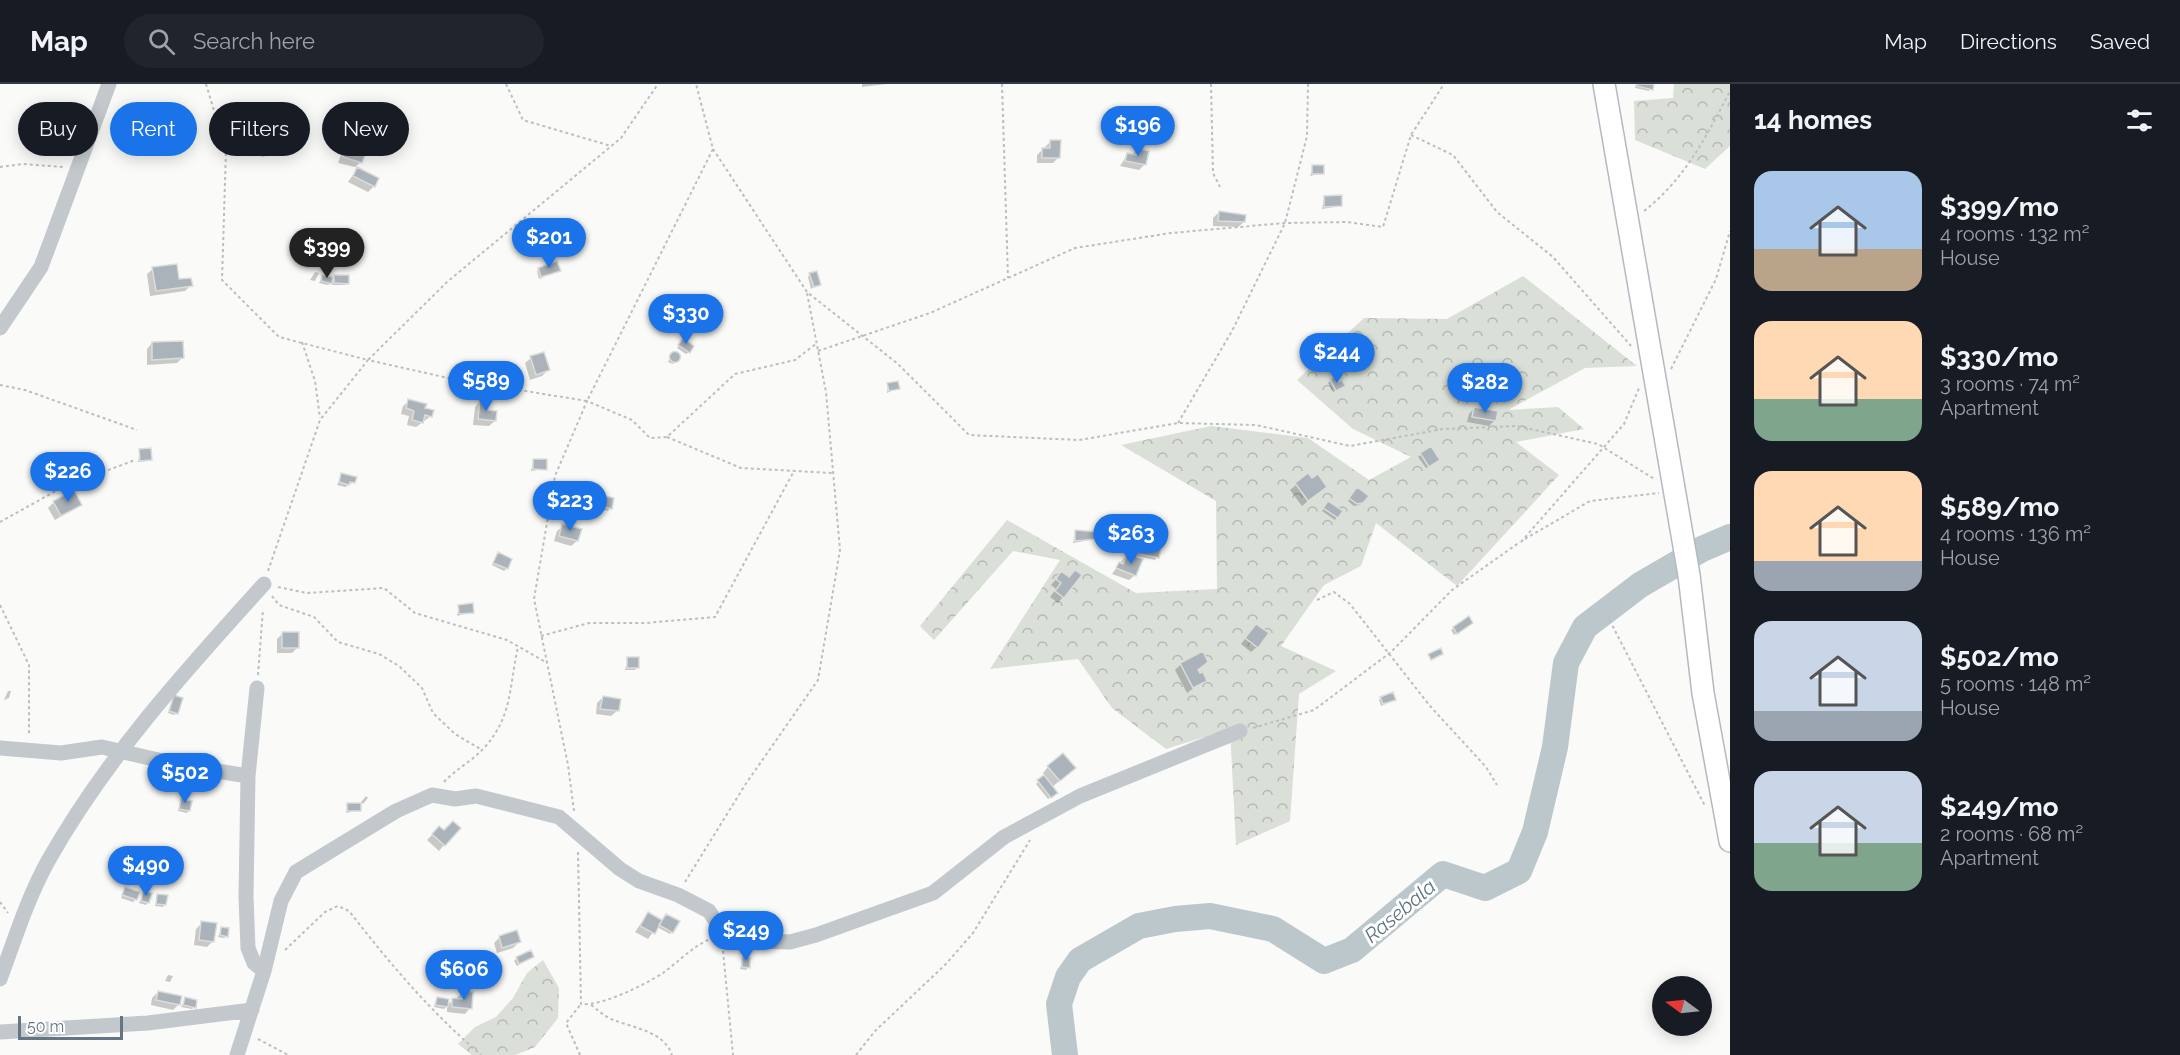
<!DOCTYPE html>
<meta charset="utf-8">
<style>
body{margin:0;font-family:Raleway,sans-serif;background:#20242c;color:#f1f3f6;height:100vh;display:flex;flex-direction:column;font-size:22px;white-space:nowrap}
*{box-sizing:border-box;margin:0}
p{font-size:20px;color:#9ea1a6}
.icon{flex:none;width:33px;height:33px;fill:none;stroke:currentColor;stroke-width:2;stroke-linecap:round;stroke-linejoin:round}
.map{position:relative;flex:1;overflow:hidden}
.panel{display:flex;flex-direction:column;background:#171b24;width:450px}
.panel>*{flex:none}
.top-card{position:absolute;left:18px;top:18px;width:570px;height:54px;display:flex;gap:12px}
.needle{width:39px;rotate:285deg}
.buttons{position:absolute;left:1652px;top:892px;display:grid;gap:12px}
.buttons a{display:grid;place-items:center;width:60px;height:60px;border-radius:50%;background:#171b24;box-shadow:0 3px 15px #0003;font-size:30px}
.scale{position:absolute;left:18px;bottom:15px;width:105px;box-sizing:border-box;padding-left:6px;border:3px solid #657683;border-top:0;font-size:16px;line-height:21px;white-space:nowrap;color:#657683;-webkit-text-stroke:4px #fff;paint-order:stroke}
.price{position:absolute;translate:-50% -51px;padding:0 14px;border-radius:21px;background:#1a73e8;color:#fff;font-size:20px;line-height:39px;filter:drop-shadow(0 2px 3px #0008)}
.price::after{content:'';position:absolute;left:50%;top:36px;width:18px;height:14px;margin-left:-9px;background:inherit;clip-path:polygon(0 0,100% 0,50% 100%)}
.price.active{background:#222;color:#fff}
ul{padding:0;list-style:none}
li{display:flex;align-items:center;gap:18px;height:150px;padding:0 24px}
li span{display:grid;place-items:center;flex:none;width:168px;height:120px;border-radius:18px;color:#555}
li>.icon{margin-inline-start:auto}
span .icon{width:72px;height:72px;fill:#fffc;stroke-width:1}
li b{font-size:26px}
h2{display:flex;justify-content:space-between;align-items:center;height:72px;padding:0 24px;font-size:26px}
.chip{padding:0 21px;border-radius:27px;background:#171b24;box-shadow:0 3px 15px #0003;font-size:21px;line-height:54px}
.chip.active{background:#1a73e8;color:#fff}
header{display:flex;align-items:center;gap:36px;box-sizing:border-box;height:84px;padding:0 30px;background:#171b24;border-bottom:2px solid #363941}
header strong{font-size:28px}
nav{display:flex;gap:33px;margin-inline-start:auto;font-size:21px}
.search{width:420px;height:54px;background:#20242c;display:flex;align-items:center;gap:15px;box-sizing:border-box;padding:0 21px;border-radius:33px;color:#9ea1a6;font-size:22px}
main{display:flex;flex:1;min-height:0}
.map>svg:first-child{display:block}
</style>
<header>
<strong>Map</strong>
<div class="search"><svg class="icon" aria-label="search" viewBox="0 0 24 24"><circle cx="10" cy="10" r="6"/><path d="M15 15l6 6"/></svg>Search here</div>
<nav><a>Map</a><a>Directions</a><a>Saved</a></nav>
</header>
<main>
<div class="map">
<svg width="1730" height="971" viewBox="0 0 1730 971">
<defs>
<pattern id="forest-crowns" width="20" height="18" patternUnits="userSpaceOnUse" patternTransform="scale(1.5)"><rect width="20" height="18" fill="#dadfd7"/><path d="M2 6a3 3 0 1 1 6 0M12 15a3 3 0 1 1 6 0" fill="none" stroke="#b4b9b4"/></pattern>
</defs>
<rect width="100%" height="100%" fill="#fafaf8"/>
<path fill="url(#forest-crowns)" d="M1674,0H1730V62L1705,85L1635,56L1634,17L1673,14Z
M1523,192L1637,282L1585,284L1508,326L1558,323L1584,345L1516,358L1559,391L1457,502L1376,439L1361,482L1324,501L1281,562L1336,587L1299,610L1290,737L1236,761L1230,645L1166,665L1112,624L1078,575L990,585L1060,476L1013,467L934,556L920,542L1007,436L1136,509L1217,505L1216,417L1121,361L1211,342L1308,354L1369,396L1411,373L1353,345L1297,296L1364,234L1447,235Z
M543,876L559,904L558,934L535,963L515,971H472L458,960L475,943L496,933L513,914L527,889Z"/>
<path fill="#0003" d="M862,0H887L862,3Z
M1636,0H1652L1649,7L1635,4Z
M256,51L269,67L264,73L247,69L250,56Z
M350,57L359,61L361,78L355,83L338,79L344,63Z
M1051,57L1059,73L1053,79H1037V71Z
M1137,66L1145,80L1139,86L1120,82L1127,71H1132Z
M1313,83L1322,89L1310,92Z
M357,85L374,102L368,108L348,98Z
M1324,114L1341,122L1322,125Z
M1219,128L1244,138L1238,143L1213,142V134Z
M153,185L177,197L191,201L185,207L150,212L147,190Z
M539,185L559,186L539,195L537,187Z
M315,188L319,189L315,197L310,196Z
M810,190L819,200L811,205L808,193Z
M323,192L333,195L335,193L348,199L345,201H332L333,197L328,201L319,199Z
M152,259L182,274L177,279L147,281V265Z
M681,259L689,268L686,270L677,264Z
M672,270L678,271L673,280L668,278Z
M531,274L548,286L542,292L530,296L525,279Z
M1331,296L1341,304L1333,308L1328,299Z
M888,301L898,304L887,309Z
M409,317L431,332L416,343L407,341L409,332L401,330L403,322Z
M481,317L495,337L489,342L473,341L475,323Z
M1474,324L1495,336L1489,342L1467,338L1469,330Z
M1430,364L1436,378L1426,384L1418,373Z
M140,366L150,375L148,377L138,378Z
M534,376L545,385L531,387Z
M342,390L354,398L345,403L337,401Z
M1308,391L1312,396L1325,403L1302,422L1290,406Z
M1355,408L1362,419L1359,421L1354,422L1348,417Z
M574,409L586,421L584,423L570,421Z
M597,411L610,424L608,427L592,423Z
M54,418L80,421L55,436L48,424Z
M1326,421L1337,433L1335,436L1322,427Z
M563,442L577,457L571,462L554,457L557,447Z
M1076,448L1096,455L1073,459Z
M1142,461L1157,473L1155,476L1137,472Z
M498,470L507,484L504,487L492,481Z
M1127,470L1135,491L1129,496L1112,490Z
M1061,489L1063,513L1058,519L1050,513L1056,505L1051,501Z
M459,522L472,528L457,532Z
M1468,534L1469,541L1454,551L1451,546Z
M1251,547L1257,563L1251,568L1241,560Z
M283,549L298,563L292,569H277V555Z
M628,575L637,583L635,586H625Z
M1207,578L1197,587L1205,596L1187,609L1175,586L1181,580Z
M8,607H11L9,614L4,616Z
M175,613L177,629L174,631L168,629Z
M603,613L617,627L611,632L596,630L597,619Z
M1381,614L1394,616L1381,622L1379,616Z
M1048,683L1068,690L1052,703L1056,709L1048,715L1036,700L1045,692L1043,689Z
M182,712L189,726L187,729L178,727Z
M366,712L368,714L363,720L361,718Z
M348,721L360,726L346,729Z
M439,744L444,761L439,767L427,756Z
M126,804L136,815L133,818L121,814Z
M144,808L148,818L146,821L139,819Z
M158,811L165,821L163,823L155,822Z
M648,829L662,837L666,831L672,848L670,850L657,843L648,855L635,848Z
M202,839L213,857L207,863L194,861L196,845Z
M221,845L227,852L224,854L218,853Z
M516,848L519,858L513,864L497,869L494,859L499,854Z
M532,873L517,882L514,877L517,874Z
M743,875L748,883L746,886L740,885Z
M168,891L173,892L170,898L165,897Z
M158,908L179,920L173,926L151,921L152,914Z
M463,909L470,924L465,930L447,928V922L444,925L434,923L437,914L446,922Z
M185,915L194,923L192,925L181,923Z"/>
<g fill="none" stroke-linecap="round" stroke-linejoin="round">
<path stroke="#bbc7cb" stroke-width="26" d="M1065,971L1059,920L1068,893L1080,876L1139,842L1175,835L1210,832L1273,845L1324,877L1352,866L1443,790L1485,804L1519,787L1535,748L1555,663L1566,579L1585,543L1640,501L1702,465L1730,453"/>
</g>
<path fill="#aab3b9" stroke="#dcdcda" stroke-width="1.5" d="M1637,0H1654L1653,6L1637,2Z
M255,49L274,54L271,68L252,63Z
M350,56L367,66L362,79L343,73Z
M1050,56H1061L1060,74H1042V64H1050Z
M1137,64L1149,67L1146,81L1125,77L1127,69L1136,71Z
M1312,81H1324V90H1312Z
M357,83L379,94L375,103L353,92Z
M1342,111V122L1324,123V112Z
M1219,127L1246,131L1245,138L1218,137Z
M557,177L561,187L541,193L538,184Z
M177,180L179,195L191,194L193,202L156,207L152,183Z
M817,187L821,201L814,203L809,189Z
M322,191L333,193L332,200L321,197Z
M334,191H349V200L334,199Z
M683,254L694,262L690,269L678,261Z
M183,257L184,274L152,276V258Z
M669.5 273a5.5 5.5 0 1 1 11 0a5.5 5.5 0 1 1-11 0Z
M544,268L550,286L536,291L530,272Z
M1335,292L1338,298L1342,296L1346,302L1336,307L1330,295Z
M898,297L900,305L889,307L887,299Z
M408,315L427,320L425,324L434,326L432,333L425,331L423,339L412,336L414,327L406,324Z
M480,315L489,316L488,326L497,327L496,337L478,335Z
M1474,323L1498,327L1496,337L1472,333Z
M1431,362L1440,376L1429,383L1420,369Z
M151,364L152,376L140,377L139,365Z
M533,375H547V386L533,385Z
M341,389L357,393L355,399L350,398L349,401L339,398Z
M1308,389L1312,394L1318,390L1327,403L1308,417L1295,399Z
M1357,403L1369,412L1363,419L1357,420L1349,414Z
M74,406L82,421L61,432L53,417Z
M573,408L590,411L588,421L571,419Z
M596,410L614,414L612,425L594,420Z
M1328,417L1343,427L1338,434L1323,424Z
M562,440L582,445L578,457L559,452Z
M1075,446L1098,448L1097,455L1075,457Z
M1141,460L1161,464L1159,474L1139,470Z
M498,468L512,475L508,485L493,479Z
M1127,469L1143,475L1136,492L1116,484L1119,478L1123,480Z
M1075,486L1082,491L1064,514L1055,507L1061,499L1056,495L1061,487L1069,493Z
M473,519L474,529L459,530L458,521Z
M1469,532L1473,539L1457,550L1453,543Z
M1256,540L1269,549L1258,564L1245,554Z
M282,548H299V564H282Z
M1441,564L1443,570L1431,576L1428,570Z
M1203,567L1208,578L1198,586L1200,589L1203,588L1207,597L1193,604L1180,579Z
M627,573H639V584H627Z
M1393,608L1396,616L1383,620L1380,613Z
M174,611L183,614L178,630L169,627Z
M603,612L621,615L619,627L600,625Z
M1063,669L1076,684L1060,697L1047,682Z
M1044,691L1058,709L1051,714L1037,696Z
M182,710L187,711L186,716L192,717L190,727L179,725Z
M347,719H361V727H347Z
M453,737L461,744L445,762L432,750L439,742L444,746Z
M125,803L140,808L137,816L122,811Z
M143,807L152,809L149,819L141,817Z
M157,810L168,811L166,821L156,820Z
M648,828L662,836L655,850L640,842Z
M666,830L680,837L673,849L659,841Z
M201,837L217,839L214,858L199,856Z
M221,843L229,844L228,853L220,851Z
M517,846L521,858L502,864L499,852Z
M531,866L534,873L519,880L516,873Z
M742,873H750V884L742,883Z
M158,907L182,912L180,921L156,916Z
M462,907L473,908L472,925L452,923V914L462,915Z
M185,913L197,916L196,924L183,921Z
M437,913L449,915L448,923L435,921Z"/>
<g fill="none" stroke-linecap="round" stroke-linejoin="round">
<g stroke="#b3babf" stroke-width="24">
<path id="secondary" d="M1604,0L1689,491L1703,609L1730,757"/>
</g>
<path stroke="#bbbfc2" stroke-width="2" stroke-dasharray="3 3" stroke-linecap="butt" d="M206,0L226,66L222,196L279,253L368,276L447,198L621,54L658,0
M506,0L523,36L611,62
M1002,0L1008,194
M1211,0L1213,89L1220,103
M1411,51L1453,71L1497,128L1553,173L1631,262
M713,65L807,208L898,280L969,351L1079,356L1178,339L1256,341L1350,362L1443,345L1517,342L1598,360L1656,396
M0,83L23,80L63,83
M1644,127C1685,95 1706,53 1730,7
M302,258L315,297L320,334
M818,267L930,229L1075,164L1171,149L1285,139L1347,138L1383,143L1411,51L1444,0
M1671,285L1716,195L1730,147
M0,301L25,306L137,346
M1178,339L1232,247L1285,139L1307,52L1308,0
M667,353L741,384L832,389
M0,438L63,403L135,376
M1525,455L1590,417L1659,409
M1521,458L1624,340L1639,304
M268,487L320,336L368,276L457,296L587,317L713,65L696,0
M278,503L307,509L384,504L415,529L507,556L547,579
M272,512L279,521L314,533L338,558L379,570L399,582L422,604L433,629L455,650L482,666
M1317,516L1334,508L1350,520L1430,622L1486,683L1497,701
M0,521L29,581V652
M1607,531L1705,722
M541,552L589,539H646L715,533L794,387
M258,591L263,525
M1253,644L1314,626L1391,568L1452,506L1520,458
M444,698C456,685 472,677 484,664C513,632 509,602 518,563
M574,727L568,681L534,515L555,392L587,317L632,336L650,354L667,353L735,290L795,276L817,259
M578,768L581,920C603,922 644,901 663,889C678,878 691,864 708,856
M685,798L745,701L818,596L840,466L826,308L807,209
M0,818L8,829
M285,866L325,828L338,822L349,827C392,882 428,925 481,971
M723,867L733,971
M591,921C598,926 604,932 611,935C633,944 664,947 672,971
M258,955L288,971
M580,971L566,939L581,920
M856,971L875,947L945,881L973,849L1030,756"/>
<path stroke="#c3c8cc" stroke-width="15" d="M0,244L41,183L109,0
M257,604L248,692L246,813L248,864L254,879L264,887
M0,664L61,669L102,663L180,681L248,692
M0,895C15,855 27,815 48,777C106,674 185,587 264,500
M0,948L148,939L252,926
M237,971L264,887L281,817L296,788L396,727L432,711L455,715L476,712L559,733L620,785L639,797L678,811L709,827L720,844L722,852L755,857L790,858L816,851L933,809L1004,753L1080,712L1240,647"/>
<use href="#secondary" stroke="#fff" stroke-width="21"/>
</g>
<g text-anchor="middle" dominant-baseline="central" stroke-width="6" stroke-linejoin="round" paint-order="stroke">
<g font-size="20" font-style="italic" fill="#60757c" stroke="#fff">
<text transform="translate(1400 827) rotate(-40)">Rasebala</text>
</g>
</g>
</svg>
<div class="buttons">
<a><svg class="needle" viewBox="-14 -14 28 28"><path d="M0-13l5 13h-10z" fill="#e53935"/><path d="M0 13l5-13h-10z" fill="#9ea1a6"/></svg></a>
</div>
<div class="scale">50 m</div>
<b class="price" style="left:1138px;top:73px">$196</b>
<b class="price" style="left:549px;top:185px">$201</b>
<b class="price active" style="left:327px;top:195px">$399</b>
<b class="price" style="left:686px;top:261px">$330</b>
<b class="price" style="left:1337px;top:300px">$244</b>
<b class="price" style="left:486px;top:328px">$589</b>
<b class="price" style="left:1485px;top:330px">$282</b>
<b class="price" style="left:68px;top:419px">$226</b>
<b class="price" style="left:570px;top:448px">$223</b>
<b class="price" style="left:1131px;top:481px">$263</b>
<b class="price" style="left:185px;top:720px">$502</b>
<b class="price" style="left:146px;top:813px">$490</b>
<b class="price" style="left:746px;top:878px">$249</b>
<b class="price" style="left:464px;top:917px">$606</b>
<div class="top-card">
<a class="chip">Buy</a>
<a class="chip active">Rent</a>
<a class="chip">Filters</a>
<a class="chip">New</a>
</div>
</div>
<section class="panel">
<h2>14 homes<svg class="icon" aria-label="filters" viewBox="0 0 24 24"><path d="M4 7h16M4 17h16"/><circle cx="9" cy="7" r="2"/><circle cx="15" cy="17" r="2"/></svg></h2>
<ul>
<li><span style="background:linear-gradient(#a9c7e8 65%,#b9a48a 0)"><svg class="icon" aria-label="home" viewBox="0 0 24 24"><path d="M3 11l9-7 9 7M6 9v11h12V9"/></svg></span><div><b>$399/mo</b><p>4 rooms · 132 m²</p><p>House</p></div></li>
<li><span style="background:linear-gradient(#ffd9b3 65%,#7fa58c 0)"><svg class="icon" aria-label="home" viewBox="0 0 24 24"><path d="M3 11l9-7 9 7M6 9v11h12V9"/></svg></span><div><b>$330/mo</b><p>3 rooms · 74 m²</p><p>Apartment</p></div></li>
<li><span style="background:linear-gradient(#ffd9b3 75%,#9aa5b1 0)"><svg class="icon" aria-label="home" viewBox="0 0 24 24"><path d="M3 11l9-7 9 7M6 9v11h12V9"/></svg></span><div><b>$589/mo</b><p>4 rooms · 136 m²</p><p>House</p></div></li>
<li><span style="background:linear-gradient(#c9d6e8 75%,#9aa5b1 0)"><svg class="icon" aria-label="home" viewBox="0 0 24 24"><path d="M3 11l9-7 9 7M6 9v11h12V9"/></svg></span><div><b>$502/mo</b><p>5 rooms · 148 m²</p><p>House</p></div></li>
<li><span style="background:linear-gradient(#c9d6e8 60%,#7fa58c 0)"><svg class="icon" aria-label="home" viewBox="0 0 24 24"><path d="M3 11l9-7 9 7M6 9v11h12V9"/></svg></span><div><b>$249/mo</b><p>2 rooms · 68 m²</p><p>Apartment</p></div></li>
</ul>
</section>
</main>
